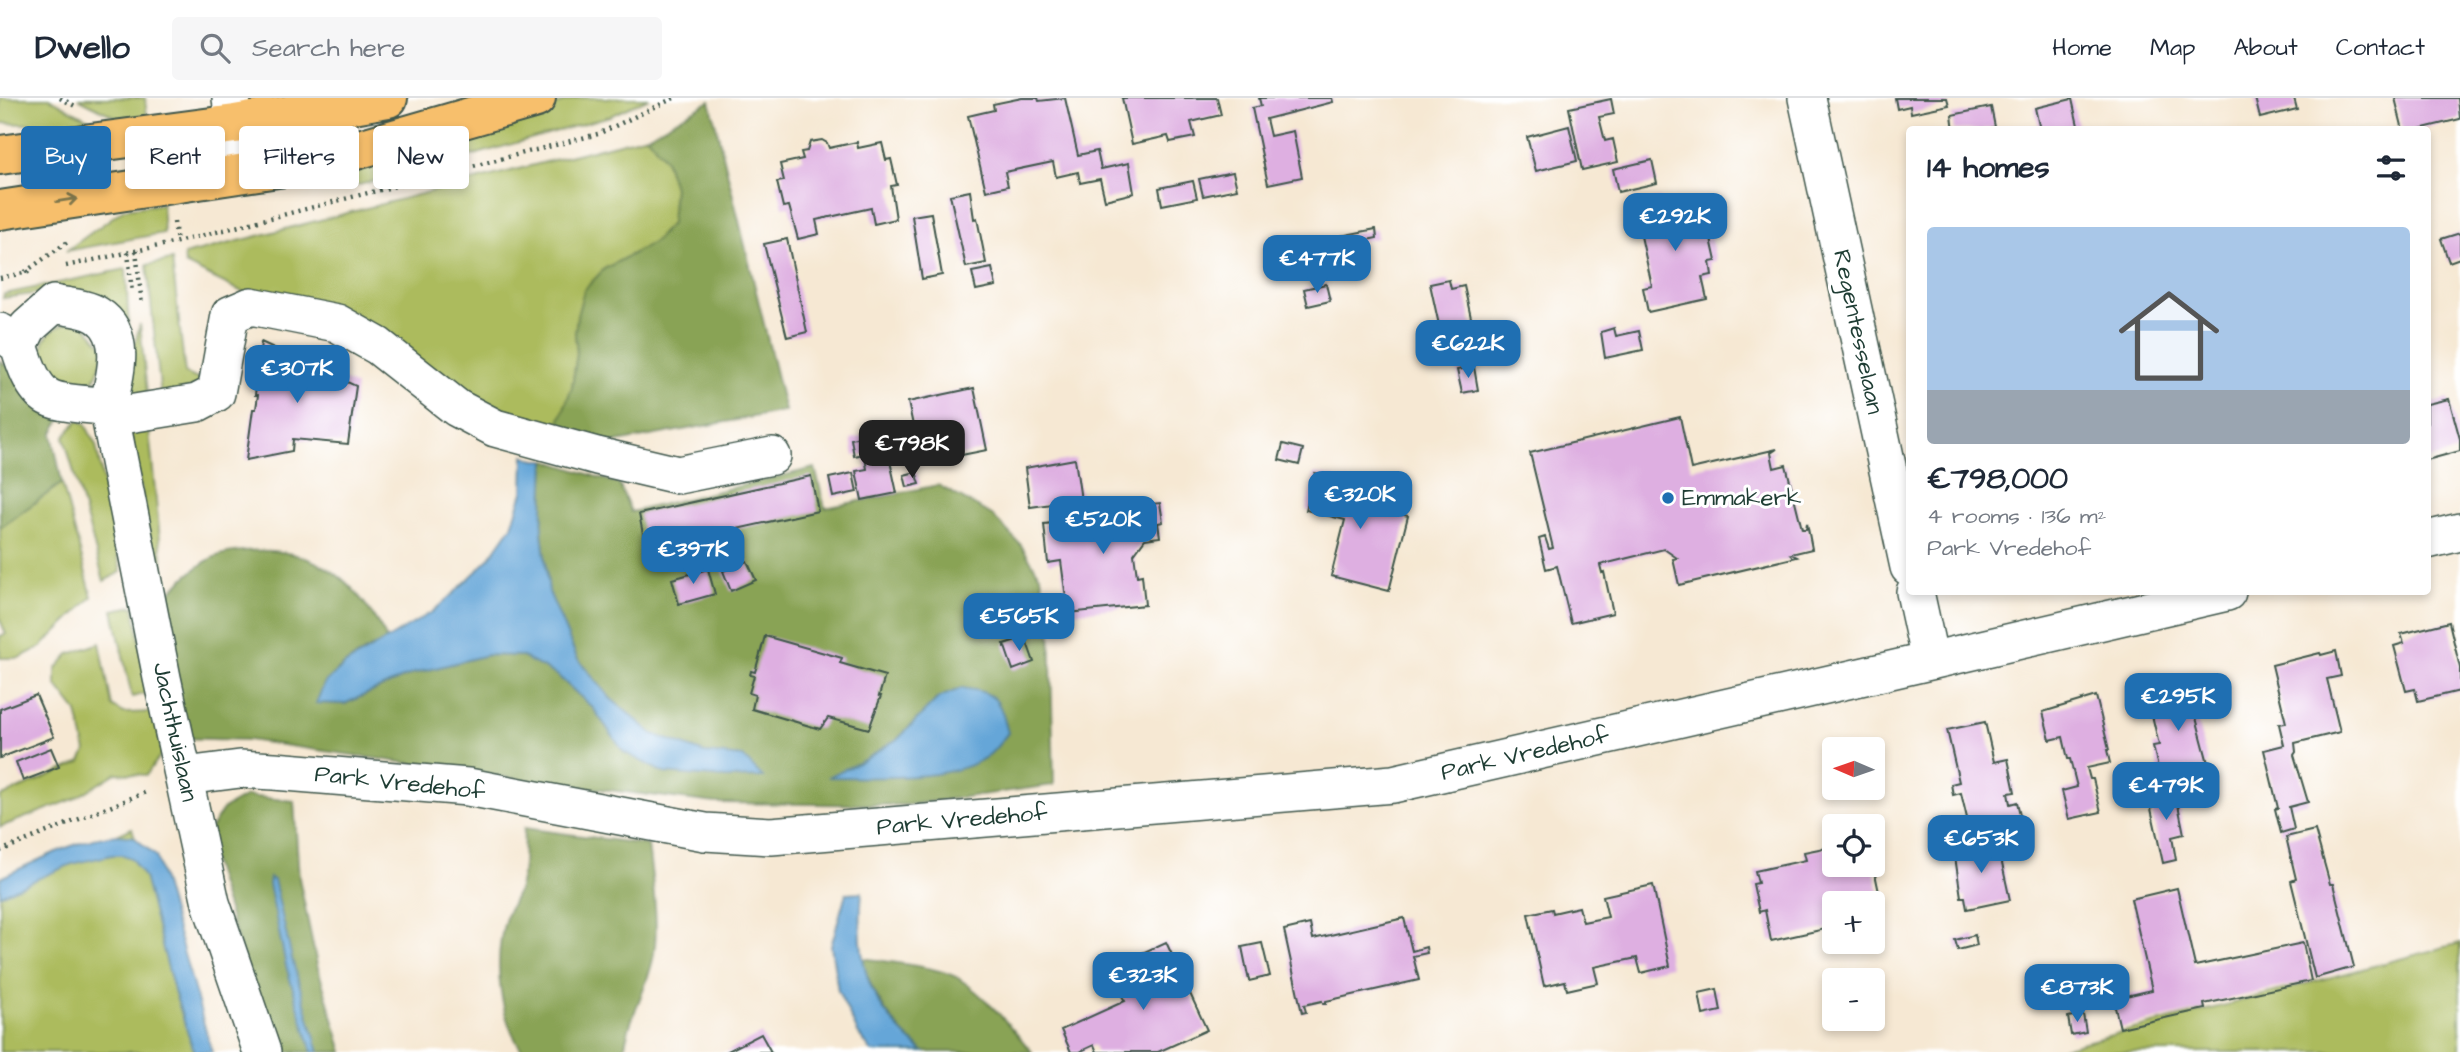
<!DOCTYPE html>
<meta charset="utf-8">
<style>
body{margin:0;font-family:"Architects Daughter",sans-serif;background:#f6f6f7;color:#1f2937;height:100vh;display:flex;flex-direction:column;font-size:26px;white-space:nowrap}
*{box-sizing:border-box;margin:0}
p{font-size:23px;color:#747a83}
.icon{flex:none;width:38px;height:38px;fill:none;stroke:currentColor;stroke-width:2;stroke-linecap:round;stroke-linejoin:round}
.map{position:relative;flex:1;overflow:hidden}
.details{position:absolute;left:1906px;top:28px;width:525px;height:469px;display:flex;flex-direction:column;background:#fff;border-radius:7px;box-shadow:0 4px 10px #0003}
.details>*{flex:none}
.hud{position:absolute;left:21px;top:28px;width:665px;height:63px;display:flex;gap:14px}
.needle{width:46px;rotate:272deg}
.fabs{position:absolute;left:1822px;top:639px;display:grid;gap:14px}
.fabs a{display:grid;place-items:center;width:63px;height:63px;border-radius:7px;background:#fff;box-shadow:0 4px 10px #0003;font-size:35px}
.price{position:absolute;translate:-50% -60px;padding:0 16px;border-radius:14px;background:#1f6fb2;color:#fff;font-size:23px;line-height:46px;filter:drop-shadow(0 2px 4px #0008)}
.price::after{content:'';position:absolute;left:50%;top:42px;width:21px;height:16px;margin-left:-10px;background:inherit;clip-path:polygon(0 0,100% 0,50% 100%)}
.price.on{background:#222;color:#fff}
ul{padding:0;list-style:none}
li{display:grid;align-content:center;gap:14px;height:371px;padding:0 21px}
li span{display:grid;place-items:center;height:217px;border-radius:7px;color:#555}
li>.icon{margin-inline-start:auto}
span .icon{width:126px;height:126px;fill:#fffc;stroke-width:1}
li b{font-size:30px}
h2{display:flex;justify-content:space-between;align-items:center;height:84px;padding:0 21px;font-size:30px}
.pill{padding:0 24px;border-radius:7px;background:#fff;box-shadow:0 4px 10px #0003;font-size:24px;line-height:63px}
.pill.on{background:#1f6fb2;color:#fff}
header{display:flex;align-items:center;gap:42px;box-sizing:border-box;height:98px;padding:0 35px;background:#fff;border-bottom:2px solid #e0e1e3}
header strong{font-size:33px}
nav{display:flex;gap:38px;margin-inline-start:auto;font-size:24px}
.search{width:490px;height:63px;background:#f6f6f7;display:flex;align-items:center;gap:18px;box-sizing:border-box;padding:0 24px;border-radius:7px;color:#747a83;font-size:26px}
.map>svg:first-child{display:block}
</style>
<header>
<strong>Dwello</strong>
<div class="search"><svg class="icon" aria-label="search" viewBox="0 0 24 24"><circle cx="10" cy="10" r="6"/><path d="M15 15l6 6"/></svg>Search here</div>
<nav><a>Home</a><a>Map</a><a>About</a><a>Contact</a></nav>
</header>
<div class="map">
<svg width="2460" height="954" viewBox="0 0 2460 954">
<rect width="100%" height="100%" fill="#fff"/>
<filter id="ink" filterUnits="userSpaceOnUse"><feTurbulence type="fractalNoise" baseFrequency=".0143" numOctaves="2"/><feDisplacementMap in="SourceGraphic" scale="14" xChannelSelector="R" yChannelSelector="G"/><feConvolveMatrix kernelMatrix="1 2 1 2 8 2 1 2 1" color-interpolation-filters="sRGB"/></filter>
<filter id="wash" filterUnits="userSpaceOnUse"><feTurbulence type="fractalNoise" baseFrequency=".00686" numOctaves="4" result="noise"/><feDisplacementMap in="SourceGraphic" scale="28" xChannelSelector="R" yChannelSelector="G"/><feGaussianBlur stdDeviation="1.57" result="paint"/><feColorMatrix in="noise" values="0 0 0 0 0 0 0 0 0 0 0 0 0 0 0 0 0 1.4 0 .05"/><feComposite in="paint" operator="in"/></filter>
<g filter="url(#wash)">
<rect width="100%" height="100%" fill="#f6e8d3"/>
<path fill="#acbb5d" stroke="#667c48" stroke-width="2" d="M0,0H49L103,29L0,25Z
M78,0H145L148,26H129Z
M578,0H649L610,18L453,63L335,93L331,72Z
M647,38L665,61L674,89L671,126L653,145L604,171L575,235L577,255L572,289L555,336L537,338L185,166L184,157Z
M162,106L164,135L66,153L124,111Z
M172,162L185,275L206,285L161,299L147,167Z
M126,171L129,234L68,191L3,200L4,196Z
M72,224L84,226L105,250C102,259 100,274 94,281C62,315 8,238 72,224Z
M140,226L147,295L122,297Z
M78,322L85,326L96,347L121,474L104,483L64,339Z
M130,332L149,333L167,511H163Z
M62,385L92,499L41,549L19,560H0V538L6,536L0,522V430Z
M134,508L148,595L132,599L113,512Z
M100,545L112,608L124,615L155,614L162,655L146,677L116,675L74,701L0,729V699L81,664L86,653L77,614L56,587V571L69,556Z
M132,730L202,954H0V792Z
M2460,845V954H2046L2074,947Z"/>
<path fill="#89a354" stroke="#547044" stroke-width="2" fill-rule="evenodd" d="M710,3L785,313L612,345L555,336L572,289L577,255L575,235L577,218L584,192L604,171L653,145L671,126L674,89L665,61L647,38Z
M0,263L67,311L52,336L62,385L0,430Z
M545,362L619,386L631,414L815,370L825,410L938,387L992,417L1021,447L1041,479L1050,524L1054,687L907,707L716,705L525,682L248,642L175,640L153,511C170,494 197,464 220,457C236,452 256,452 273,453C332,459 360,492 387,541C356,559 328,570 317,605L345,606L412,576L487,557L521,558L557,577L593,610L624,654L664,675L727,680L743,659L704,655L653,636L610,600L577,560L549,494L542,434ZM938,600L905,679H830L864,662L899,640Z
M246,698L294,703L299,780L317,867L343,954H273L205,740L223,711Z
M524,730L648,747C652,783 660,825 653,861C646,894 628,920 624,954H523C498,918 493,861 506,819C509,808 517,799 519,789C525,771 523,749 524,730Z
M861,860C884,863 939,869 958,880C987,899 1010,928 1032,954H924C892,928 873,899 861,860Z"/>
<path fill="#65a6d8" stroke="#427286" stroke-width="2" d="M524,357L535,362H545L542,434L549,494L577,560L610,600L653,636L704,655L743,659L763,679L727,680L664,675L624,654L593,610L557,577L521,558L487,557L412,576L344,606L316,605L325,584L346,566L432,514L454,495L488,462L512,428L523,394Z
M962,590C998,595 999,601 1008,635C1002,642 996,651 990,656C954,685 872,679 828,679L864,662L899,640L938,600Z
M117,737L134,739L156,758L212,954H194L174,893L144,779L131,760L123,757H112L72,766L0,797V780C38,763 75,741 117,737Z
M270,780L274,782L292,861L319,954H312L286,868L269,786Z
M862,794C856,866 866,907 924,954H872L858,935L838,893L831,848L846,795Z"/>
<g id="blocks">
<path fill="#deafe1" d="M1022,0H1038L1039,3L1065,0L1078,57L1097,53L1101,71L1129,65L1134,95L1105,102L1100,81L1080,85L1078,74L1056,79L1053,64L1005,74L1008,88L986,93L968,18L994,12L993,6Z
M1122,0H1217L1221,17L1191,24L1195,39L1170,44L1168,38L1132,46Z
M1259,0H1332L1333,4L1266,21L1270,38L1293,33L1302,79L1268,86L1252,10L1261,8Z
M1895,0H1947L1949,7L1911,15L1910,8L1897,11Z
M2255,0H2294L2297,11L2260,20Z
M2395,0H2458L2460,21L2415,32H2403Z
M1611,1L1614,16L1599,19L1605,43L1613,41L1618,64L1582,72L1569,10Z
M2072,1L2079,32H2040L2035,10Z
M1991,9L1995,29L1981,32H1954L1952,17Z
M1569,28L1577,63L1536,73L1527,39Z
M822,42L827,45L829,50L857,44L858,50L882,45L886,62L891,61L897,87L891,88L896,121L874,126L871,110L816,122L819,136L798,141L789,108L783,109L777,84L784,83L780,66L803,61L801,54L807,53L810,44Z
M1652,62L1657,85L1618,94L1613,71Z
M1233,74L1237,91L1203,98L1199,81Z
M1193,83L1197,100L1162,107L1159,90Z
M970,93L974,121L977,120L986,165L966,169L950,97Z
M1660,100L1664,114L1703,105L1716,163L1710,164L1712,177L1702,179L1707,201L1648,214L1643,190L1652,188L1634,106Z
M931,115L942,177L922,181L912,118Z
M1376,131L1377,140L1342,147L1340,138Z
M2460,135V160L2449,164L2441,141Z
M787,141L807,234L787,239L764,146Z
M992,170L996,188L976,192L972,174Z
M1449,182L1451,191L1464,188L1473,229L1441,236L1430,186Z
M1326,186L1330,203L1308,208L1304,191Z
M1614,230L1616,238L1639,233L1643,252L1605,260L1601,234Z
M1480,238L1484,256L1454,263L1449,245Z
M261,244L356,288L348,346L293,341L292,353L246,362L253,311H256L258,297H255Z
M1474,269L1478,292L1462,295L1457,272Z
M974,290L987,352L921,365L908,304Z
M2449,301L2460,341V353L2427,362V306Z
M1680,319L1691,371L1777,351L1771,355L1774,370L1786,367L1802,431H1806L1807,425L1812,451L1791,456L1797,459L1679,487L1673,461L1677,460L1664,451L1600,467L1602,475L1604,474L1613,515L1571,525L1557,468L1546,471L1539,441L1545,439L1549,451L1553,450L1530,355Z
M882,334L885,352L854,358L851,341Z
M1283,346L1303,351L1299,367L1279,362Z
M888,354L897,395L862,402L856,373L867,371L865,359Z
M1075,361L1081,402L1030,409L1025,370Z
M916,374L920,386L907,389L904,377Z
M853,375L857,394L833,399L829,380Z
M1315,375L1374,389L1369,408L1408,418L1389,493L1331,478L1345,422L1306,412Z
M811,378L818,413L646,451L639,416Z
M1160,405L1163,424L1158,425L1160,439L1145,441L1134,456L1137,478L1142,477L1145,507L1068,515L1061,463L1048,465L1044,426L1082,422L1081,414Z
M747,463L756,482L731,493L723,473Z
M708,471L715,496L679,506L672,481Z
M2449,524L2460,570V593L2418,603L2415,591L2406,593L2394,548L2404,545L2401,536Z
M765,538L842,560L840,565L885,578L879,598H881L869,631L828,620L820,631L752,611L755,597L749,595L754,578L750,577L751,573L755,574Z
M1025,539L1034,564L1013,572L1004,546Z
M2336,553L2341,578L2327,581L2340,634L2295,645L2296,654L2294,657L2308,704L2289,709L2294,731L2281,735L2275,711L2278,710L2264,652L2284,647L2279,626L2286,625L2272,567L2320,555L2321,557Z
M2181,589L2189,590V593L2202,590L2207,609L2194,612L2208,665L2205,671L2185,675L2182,673L2175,683L2162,687L2153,648L2159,647L2148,600L2168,595L2172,591Z
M36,597L54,639L0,660V611Z
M2096,598L2109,652H2107L2110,665L2087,670L2090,681H2093L2101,714L2069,721L2062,693L2077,689L2070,661H2068L2063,639L2050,642L2043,614Z
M1985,624L1994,664L2008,661L2015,694L2008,695L2010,706L2017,704L2022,725L1971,737L1961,695L1953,697L1951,686L1959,684L1947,632Z
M51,650L59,669L23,683L16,664Z
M2175,692L2184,736L2172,739L2176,762L2163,765L2148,697Z
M2315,732L2330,786H2333L2354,869L2315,880L2291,783L2296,781L2286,739Z
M1997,743L2010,802L1967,811L1965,799H1961L1954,752Z
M1834,748V766H1873L1884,818L1872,820V805H1834V829L1771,843L1765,812L1759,814L1753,786L1758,785L1755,773L1806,762L1804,754Z
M1653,787L1670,868L1641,875L1637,860L1594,869L1598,885L1567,892L1565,883L1544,888L1528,816L1552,811L1553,815L1579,809L1583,824L1608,819L1603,798Z
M2177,790L2195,868L2303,845L2311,883L2204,906L2205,911L2120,930L2113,901L2152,892L2131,801Z
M1404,820L1412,853L1426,849L1427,855L1413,858L1419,882L1326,903V906H1323L1322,903L1304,907L1306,914L1302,915L1284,832L1310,826L1313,841Z
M1975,837L1977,847L1958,852L1955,842Z
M1166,844L1207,932L1158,954H1097L1094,947L1079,954H1071L1061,932L1125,903L1122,898L1143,889L1129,861Z
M1262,845L1270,878L1249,883L1242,849Z
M1717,891L1721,913L1703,917L1699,895Z
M2083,916L2086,934L2071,937L2068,919Z
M761,936L771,954H726Z"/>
</g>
</g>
<g filter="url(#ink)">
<use href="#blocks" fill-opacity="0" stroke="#3f574c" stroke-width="2"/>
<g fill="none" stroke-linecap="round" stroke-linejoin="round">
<g stroke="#3f574c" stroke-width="40">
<path id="minor" d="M231,0L240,75
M1807,0L1909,469
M0,234L19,247C24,263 32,290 48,299C60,306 93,307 108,308
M19,247L28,229L54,206C67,209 86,210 97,217C128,236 115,280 108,308L162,580L211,805L262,954
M110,319L197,305L216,295L230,217L251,208L337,225L378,248L457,310L495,330L597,358L678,377L772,358
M2427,442L2460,434
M1915,494L1930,563L2227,494
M185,678L240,671L274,673L468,689L705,734L771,738L1393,686L1930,563"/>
</g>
<g stroke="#3f574c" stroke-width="42">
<path id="major" d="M0,57L235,26L388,0
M0,112L311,65L536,0"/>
</g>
<path stroke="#3f574c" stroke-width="4.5" stroke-dasharray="2 5" stroke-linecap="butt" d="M60,0L75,8
M174,124L177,144
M136,152L142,207
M128,154L132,195
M66,168L177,144L598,36L674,0
M25,174L69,143
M0,180L33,173
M0,753L149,693"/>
<use href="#minor" stroke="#fff" stroke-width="37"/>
<use href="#major" stroke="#f7bf6c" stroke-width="38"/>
</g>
<defs><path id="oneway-shaft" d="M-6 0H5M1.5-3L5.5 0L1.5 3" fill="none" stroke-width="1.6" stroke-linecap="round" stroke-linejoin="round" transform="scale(1.75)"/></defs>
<use stroke="#80784d" href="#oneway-shaft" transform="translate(67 102) rotate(-9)"/>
</g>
<circle fill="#1f6fb2" stroke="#fff" stroke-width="2.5" cx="1668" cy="400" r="7"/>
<g text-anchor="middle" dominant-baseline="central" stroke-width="6" stroke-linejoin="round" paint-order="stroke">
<g font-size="24" fill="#1f3d34" stroke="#fff">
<text transform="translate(1858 234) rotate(78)">Regentesselaan</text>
<text transform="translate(175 634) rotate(78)">Jachthuislaan</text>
<text transform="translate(1525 656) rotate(-13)">Park Vredehof</text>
<text transform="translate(400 685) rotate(6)">Park Vredehof</text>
<text transform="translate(962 722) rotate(-5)">Park Vredehof</text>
</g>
<g font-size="24" fill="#1f3d34" stroke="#fff" text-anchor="start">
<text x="1682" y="400">Emmakerk</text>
</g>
</g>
</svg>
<div class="fabs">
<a><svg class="needle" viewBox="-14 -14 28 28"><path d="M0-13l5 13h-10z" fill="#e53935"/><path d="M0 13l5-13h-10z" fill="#747a83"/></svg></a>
<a><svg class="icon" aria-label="locate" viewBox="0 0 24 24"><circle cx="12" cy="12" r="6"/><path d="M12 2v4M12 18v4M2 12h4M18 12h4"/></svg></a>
<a>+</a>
<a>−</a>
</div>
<b class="price" style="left:1675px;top:155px">€292K</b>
<b class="price" style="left:1317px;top:197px">€477K</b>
<b class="price" style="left:1468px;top:282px">€622K</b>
<b class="price" style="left:297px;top:307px">€307K</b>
<b class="price on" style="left:912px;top:382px">€798K</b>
<b class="price" style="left:1360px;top:433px">€320K</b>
<b class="price" style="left:1103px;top:458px">€520K</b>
<b class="price" style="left:693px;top:488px">€397K</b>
<b class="price" style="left:1019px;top:555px">€565K</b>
<b class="price" style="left:2178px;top:635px">€295K</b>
<b class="price" style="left:2166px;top:724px">€479K</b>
<b class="price" style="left:1981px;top:777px">€653K</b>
<b class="price" style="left:1143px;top:914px">€323K</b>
<b class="price" style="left:2077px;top:926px">€873K</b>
<div class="hud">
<a class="pill on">Buy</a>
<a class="pill">Rent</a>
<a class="pill">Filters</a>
<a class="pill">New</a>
</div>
<section class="details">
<h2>14 homes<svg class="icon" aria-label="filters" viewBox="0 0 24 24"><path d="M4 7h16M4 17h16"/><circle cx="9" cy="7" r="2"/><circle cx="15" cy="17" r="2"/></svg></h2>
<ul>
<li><span style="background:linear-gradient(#a9c7e8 75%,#9aa5b1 0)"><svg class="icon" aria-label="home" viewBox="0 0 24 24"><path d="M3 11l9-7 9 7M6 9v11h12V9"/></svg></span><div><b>€798,000</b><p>4 rooms · 136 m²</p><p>Park Vredehof</p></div></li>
</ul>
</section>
</div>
